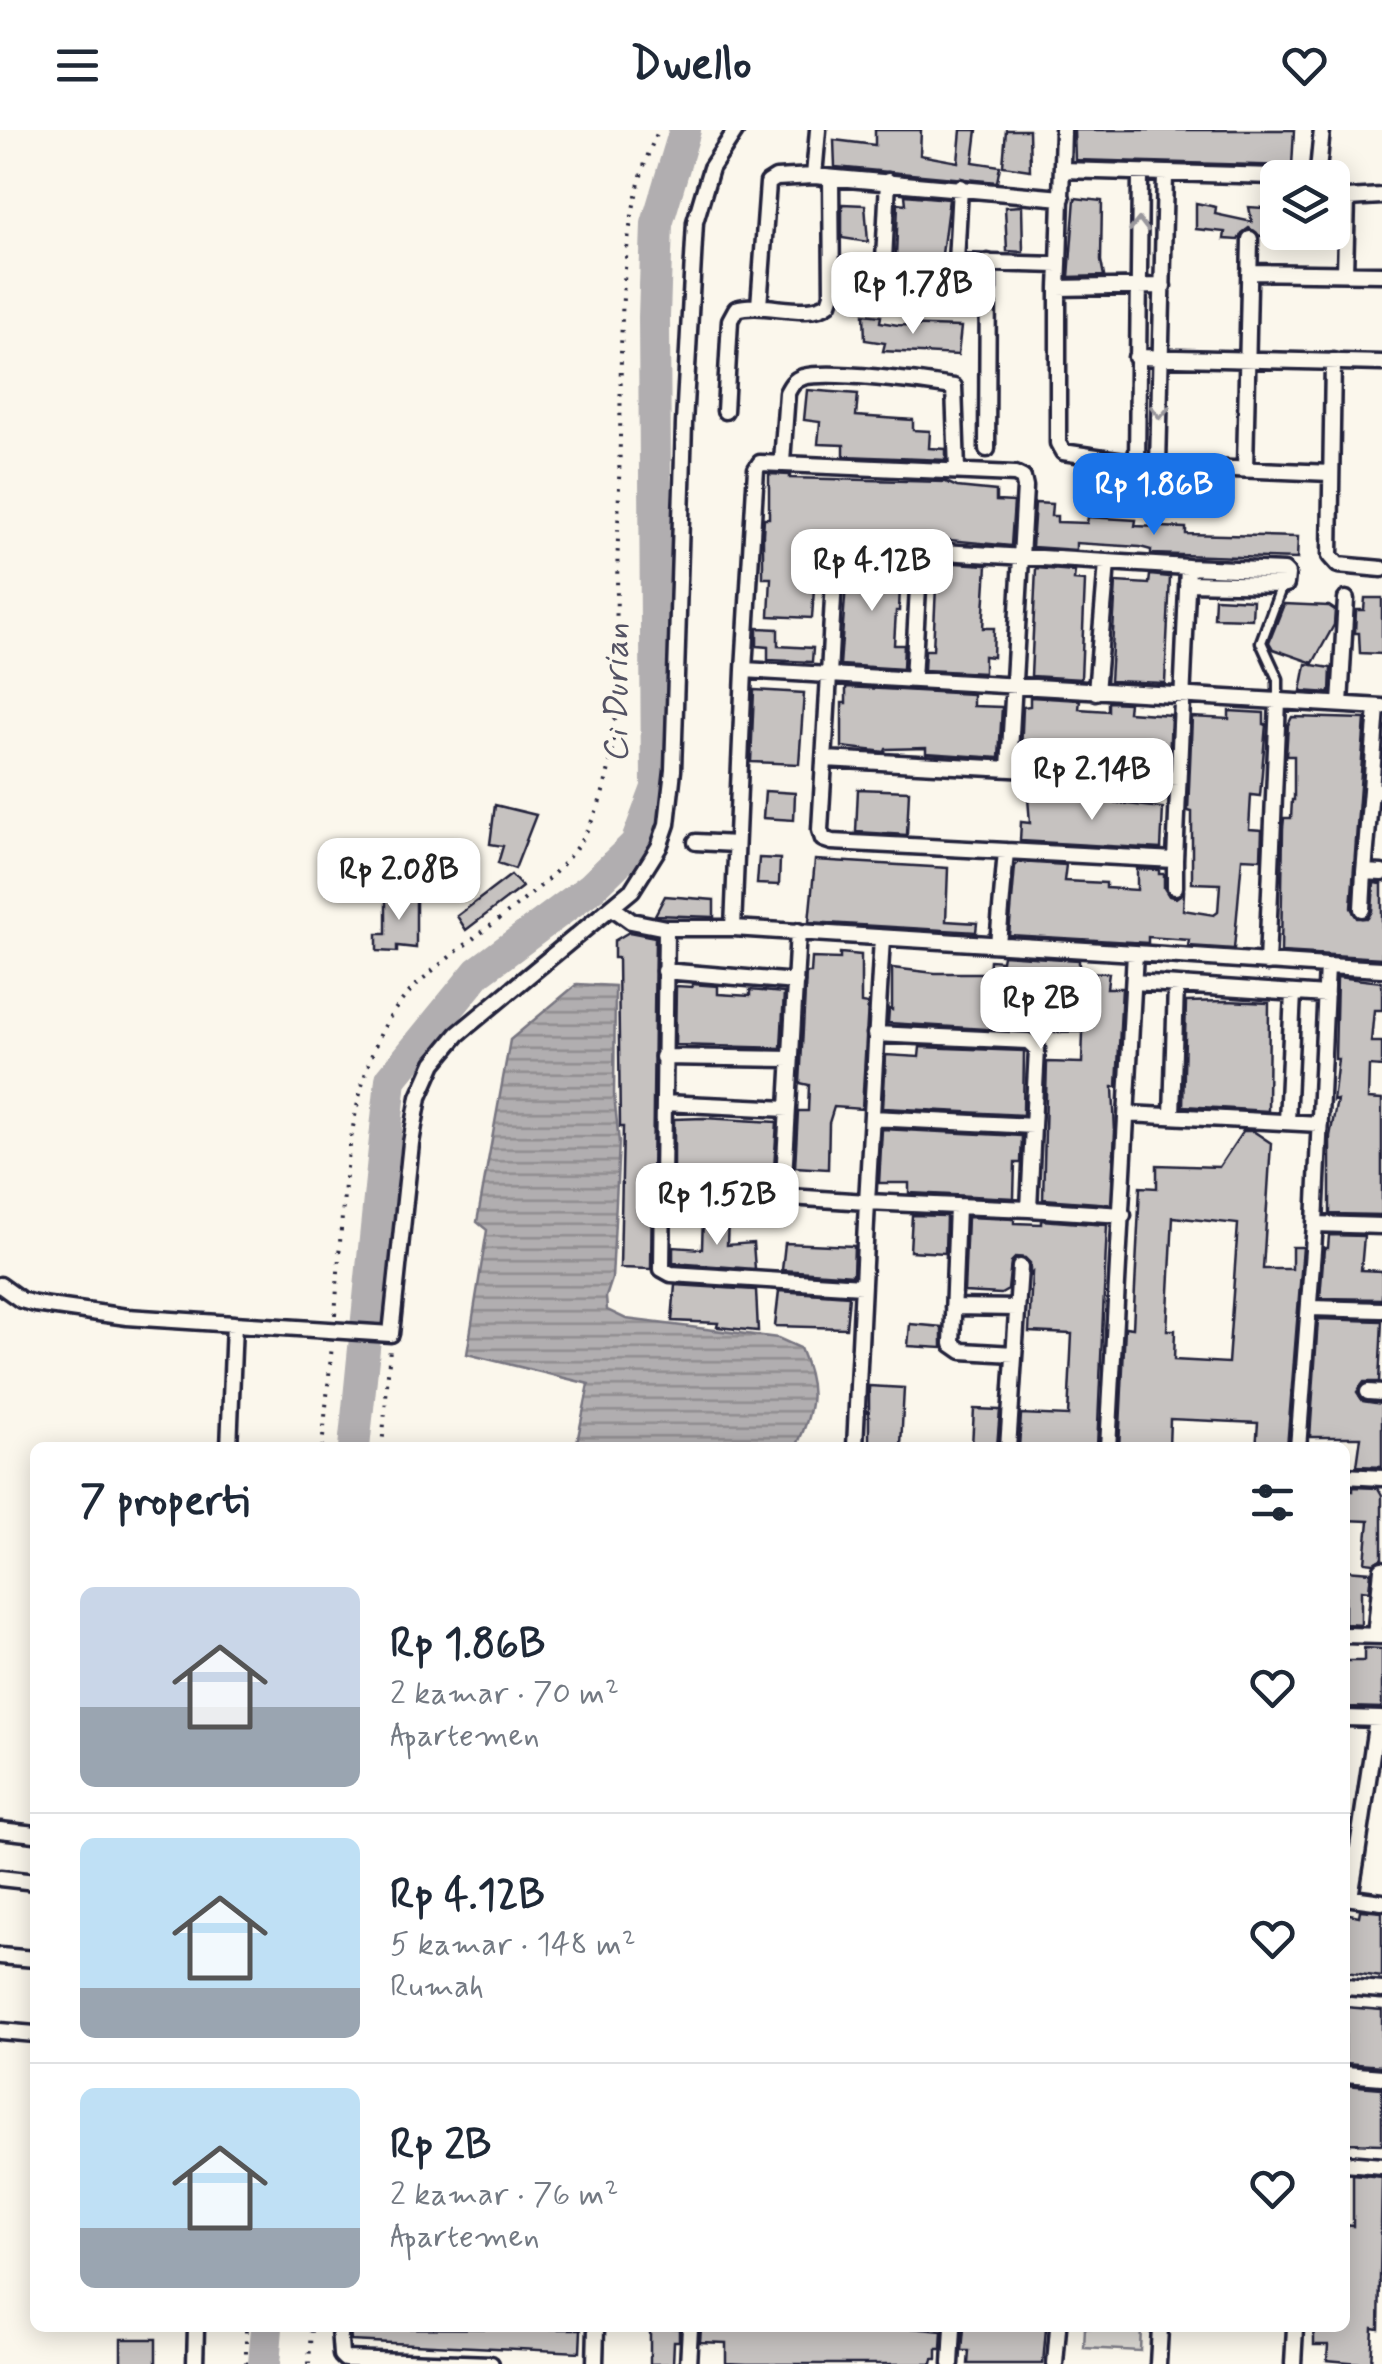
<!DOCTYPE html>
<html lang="id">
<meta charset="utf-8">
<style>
body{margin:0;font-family:Mynerve,sans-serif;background:#f6f6f7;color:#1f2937;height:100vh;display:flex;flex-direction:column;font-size:38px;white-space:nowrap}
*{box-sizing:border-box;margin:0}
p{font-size:32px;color:#747a83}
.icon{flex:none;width:55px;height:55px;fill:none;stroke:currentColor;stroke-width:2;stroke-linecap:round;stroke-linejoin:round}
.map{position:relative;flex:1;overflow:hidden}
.details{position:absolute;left:30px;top:1312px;width:1320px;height:890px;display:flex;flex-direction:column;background:#fff;border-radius:15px;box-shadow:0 5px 25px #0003}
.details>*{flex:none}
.controls{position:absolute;left:1260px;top:30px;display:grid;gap:20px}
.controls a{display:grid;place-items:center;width:90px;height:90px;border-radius:15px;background:#fff;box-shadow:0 5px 25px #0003;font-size:50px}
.price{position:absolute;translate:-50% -85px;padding:0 22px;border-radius:20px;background:#fff;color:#222;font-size:32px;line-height:65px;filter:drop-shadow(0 2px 5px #0008)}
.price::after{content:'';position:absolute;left:50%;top:60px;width:30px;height:22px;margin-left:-15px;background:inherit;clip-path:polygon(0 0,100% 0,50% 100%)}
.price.selected{background:#1a73e8;color:#fff}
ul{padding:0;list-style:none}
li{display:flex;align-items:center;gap:30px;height:250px;padding:0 50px}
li+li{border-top:2px solid #e0e1e3}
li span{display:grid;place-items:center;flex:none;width:280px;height:200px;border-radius:15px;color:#555}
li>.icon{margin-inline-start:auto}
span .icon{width:120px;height:120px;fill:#fffc;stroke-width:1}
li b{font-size:42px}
h2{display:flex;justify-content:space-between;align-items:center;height:120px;padding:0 50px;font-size:42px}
header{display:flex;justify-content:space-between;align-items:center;height:130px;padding:0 50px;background:#fff;font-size:45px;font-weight:700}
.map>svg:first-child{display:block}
</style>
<header><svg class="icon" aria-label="menu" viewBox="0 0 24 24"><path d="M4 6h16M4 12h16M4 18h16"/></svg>Dwello<svg class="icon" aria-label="heart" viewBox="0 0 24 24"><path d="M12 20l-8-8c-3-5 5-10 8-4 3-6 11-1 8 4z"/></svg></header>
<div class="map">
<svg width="1382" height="2234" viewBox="0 0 1382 2234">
<defs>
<pattern id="water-rules" width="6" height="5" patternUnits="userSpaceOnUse" patternTransform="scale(2.5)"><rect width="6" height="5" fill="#b1aeb0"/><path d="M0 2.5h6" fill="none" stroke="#908d90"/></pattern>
</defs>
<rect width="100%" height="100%" fill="#fbf7ec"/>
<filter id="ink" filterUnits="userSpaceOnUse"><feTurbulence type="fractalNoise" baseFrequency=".01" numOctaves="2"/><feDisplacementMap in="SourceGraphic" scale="20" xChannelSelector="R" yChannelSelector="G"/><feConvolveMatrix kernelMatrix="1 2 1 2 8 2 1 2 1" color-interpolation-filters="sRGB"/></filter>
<g filter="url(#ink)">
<path fill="#dbd8d3" stroke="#7e7d87" stroke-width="2.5" d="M1085,2198H1141L1140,2221L1084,2218Z"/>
<path fill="url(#water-rules)" stroke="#787681" stroke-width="2.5" d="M577,854L615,856L614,965L619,1012L612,1149L606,1167L607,1180L626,1189L778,1208L800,1218C817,1258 815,1278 796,1317H576L589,1254L467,1224L487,1100L477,1092L510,910Z"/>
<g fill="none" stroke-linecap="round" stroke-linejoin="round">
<path stroke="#b1aeb0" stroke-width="32" d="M354,1318L391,949L478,842L592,757L636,714L657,658L654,187L657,94L685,0
M264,2234L267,2198"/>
</g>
<path fill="#c6c2c0" stroke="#22223b" stroke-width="2.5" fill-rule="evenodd" d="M875,0H921L920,25L958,32L961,0H977L973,32L1000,36L997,52L835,37L834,10L875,15Z
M1006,0H1029L1030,40L1003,36Z
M1074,0H1294L1292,36L1075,30Z
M905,65L949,69L941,132L943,159L895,154L898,73L906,74Z
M1075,68L1102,71L1101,131L1104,146L1069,147Z
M1196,73L1216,77L1215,84L1252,92L1249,77L1278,79L1274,97L1278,98V102L1286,105L1260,106L1249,98L1242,103L1238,110L1224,109L1225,102L1196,99Z
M842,74L865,75L868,112L842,108Z
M1022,76L1023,122L1007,121L1005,77Z
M864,184L881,186L880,192L898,195L961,197L958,225L883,221L885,213L865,210Z
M807,260L858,264L856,286L913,290V300L930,301L929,318L946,319V330L844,326V315L818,314L820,292L804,290Z
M769,344L790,345V348L946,352L957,357L996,361V371L1014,372L1011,416L867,402L866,407H840L831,413L825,425L823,459H814L812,488L769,486L771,448H763V404L764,388H769Z
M1035,373L1052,374L1051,386H1057V392L1087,393L1088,387L1136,390L1135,396L1186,398V404L1298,407L1297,429L1151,424V420L1140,417L1076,413V420L1032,417Z
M848,427L909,435L907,457L900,456L899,481H896L894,515H904L903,539L840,535Z
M940,432L987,435L983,498H994L993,527L984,526V543L924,540L925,520H933L937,435Z
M1036,438L1075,441L1074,450L1085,451L1081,549L1031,546Z
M1150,445L1170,447L1165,553L1110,551L1116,452L1149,454Z
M1215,468L1253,470L1252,489L1214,488Z
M1365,468H1382V524L1360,523L1359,503H1355L1356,480H1364Z
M1284,474L1329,476L1335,480L1334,495L1313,533L1273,519L1269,512Z
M757,498L778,499V516L813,518L812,532L768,530V517L757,516Z
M1306,534L1331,538L1330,563L1301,561Z
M846,557L973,564V576L1002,577L999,628L926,623V618L886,619L885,622L842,617V573H846Z
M754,560L804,563L799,634L751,632Z
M1030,567L1080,570L1079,579L1108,581V572L1129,573L1128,582L1171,585L1169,633L1021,623L1023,577L1030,576Z
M1229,581L1264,583V594H1266L1260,666L1251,665L1249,699L1262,700L1261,729L1242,728L1234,819L1188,816L1189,810L1148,807V813L1009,805L1015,736L1019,732L1066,735L1064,751L1106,753V758L1137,760V739L1159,740V744H1164V758L1169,766L1176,768L1184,762L1183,780L1214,785L1218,782L1220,754L1192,753V682L1188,681L1192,587L1229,589Z
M1292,587L1365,589L1351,778L1357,788H1368L1372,781L1374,753L1382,754V828L1281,822L1283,698L1284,688H1291L1292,670H1294V626H1286L1288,595Z
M858,659L909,661L907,705L856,702Z
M765,661L795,663L794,690L763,688Z
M1056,666L1163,678L1161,719L1020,711L1021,692L1030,693L1028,668Z
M495,675L536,685L515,739L498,733L503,716L490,714Z
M759,728L780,729L779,755L757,754Z
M815,730L948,738L946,791L977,793L976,802L809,792Z
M511,745L522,757L466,800L457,786Z
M386,762L416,763V818L397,816V822L377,821V804H386Z
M665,766L714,770V787L655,785Z
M629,802L655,807L651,1139L620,1138L623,997H620L618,828H614V811Z
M840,823L861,825V873L868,874L862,979L834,977L829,993L828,1039L795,1037L798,981H808L809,955L800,953L806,843H811L812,828L840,829Z
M1003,825L1079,830V842L1109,843L1107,858H1122L1117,957H1113L1115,1002L1111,1074L1043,1069L1047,932L1082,933L1083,902H1034L888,893L889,879L892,880V838L935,843H989L990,830L1002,831Z
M1337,847L1382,852V880H1374L1371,912H1382V937L1369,936L1368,969L1382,970V1085L1330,1084V1006L1337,970L1333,971L1338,929H1335Z
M692,854L718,856V864L750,866V860L784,863L781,918L675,915L676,856L692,857Z
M1227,871L1269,873L1268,981L1183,976L1186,872Z
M920,917L1024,921L1023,985L883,978L886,925L919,927Z
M704,988L777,992L773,1055L674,1049V989Z
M882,999L1022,1006L1021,1033H1015L1014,1068L909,1063V1053H879Z
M1243,1001H1253L1271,1013L1263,1139H1292V1117H1303L1287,1318H1256L1258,1293L1170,1289L1169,1318H1119L1125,1197L1133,1198L1140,1057L1157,1058V1035L1219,1037ZM1173,1087L1238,1094L1228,1233L1174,1230L1175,1200H1167Z
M912,1085L946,1086L945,1123L910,1121Z
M703,1086L728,1087L727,1115L753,1113L755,1139L673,1133V1117L702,1119Z
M967,1087L1014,1089V1093L1041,1094V1090L1107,1095L1097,1318H1019L1021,1284L1068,1286L1072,1204L1029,1202L1032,1143L1030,1145V1133L1025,1128L1016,1127L1011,1132L1008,1160L1001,1164L964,1162Z
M1329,1105L1364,1106L1361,1140L1382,1141V1169L1320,1168L1324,1118H1328Z
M785,1113L854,1116L853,1145L782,1140Z
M675,1155L756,1160L758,1201L717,1197L718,1193L672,1191Z
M779,1161L849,1166L846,1198L775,1196Z
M1318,1189L1382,1191L1379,1252H1364L1357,1262L1363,1271L1382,1274V1337L1357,1336L1361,1307H1310Z
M910,1194L942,1197V1218L908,1216Z
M869,1256L904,1258L901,1316L869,1314Z
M974,1279L1000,1280L997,1317L972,1316Z
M1353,1357L1378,1358L1382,1365V1428L1374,1433L1365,1432L1369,1391L1345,1390V1360L1353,1361Z
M1345,1440L1371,1442L1369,1461L1361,1460V1495L1345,1494Z
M1364,1518L1382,1519V1578L1345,1577V1531H1364Z
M1360,1780L1382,1782V1847L1345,1842V1783L1359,1786Z
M1345,1877L1382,1880V1936L1345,1933Z
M1345,1955L1382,1958V2014L1345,2013Z
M1353,2044L1382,2047L1379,2199L1373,2198L1371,2234L1327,2230L1328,2215H1314V2198L1345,2200V2095L1353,2096Z
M350,2198L581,2199L580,2222L351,2211Z
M650,2198H679V2211H674L673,2234H650Z
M701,2198H912L942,2201L941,2219H937V2229H933L932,2234H747L726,2233V2213L700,2212Z
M964,2198H1046L1043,2234H968L969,2221H962Z
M121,2209H156V2234H121Z"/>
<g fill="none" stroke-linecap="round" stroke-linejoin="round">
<g stroke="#22223b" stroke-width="15">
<path id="lane" d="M1278,571V549L1261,512L1282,455"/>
</g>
<g stroke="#22223b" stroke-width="21">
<path id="street" d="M1062,40L1308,47L1318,41L1322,0
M814,46L1062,68
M888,51L883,150L886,161L896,167L955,170L956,132
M960,57L956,132L1059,135L1063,0
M1059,135L1058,158L1163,156
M1249,142L1382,144
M1345,143L1347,68L1382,66
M1058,158V313L1063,322L1158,336L1331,343
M955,170L986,172
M759,176L768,53L776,48L814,46L818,0
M1136,227L1382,233
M1333,231L1330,426L1338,435L1382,439
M725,281L730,190L736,179C763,170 808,190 829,173L832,164L831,48
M987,319L988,132
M782,332L787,263C791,255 794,250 803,247C831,240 922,252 954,257L957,340
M1137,333L1140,44
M1158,336L1165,45
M1245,339L1250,109
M1187,453L1282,455L1286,454L1287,444L1284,441L1188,437
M744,540L756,339L760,333L1015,344L1023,348L1025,357L1009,639
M913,550L920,420
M1096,562L1107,433
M1340,574L1346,469
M1377,577L1371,660L1382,661
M825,629L1178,648
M1371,660L1364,742L1382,743
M696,712L736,714
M1175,757V730
M613,778L631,791L666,798
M1362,779L1364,742
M733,798L744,540L829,545L835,429L838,421L845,416L1188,437L1175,730L1006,721
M998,814L1006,721L832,712L823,709L820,700L829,545L1382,577
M1135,823L1327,836L1315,1094L1298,1318
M1267,833L1278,571
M1327,836L1382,839
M664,841L796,852
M1134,852L1326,865
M663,927L791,929
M664,973L788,979
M1128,984L1320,994
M1172,986L1176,855
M872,988L1033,996L1037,919L1028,911L875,904
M1287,992L1293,863
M663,1059L867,1072L882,808
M783,1066L798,801
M957,1076L1029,1079L1033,996
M1029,1079L1123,1085
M1315,1094L1382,1096
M0,1155L21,1170L35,1174L127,1187L234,1194L229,1318
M862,1156L671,1144L662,1139L666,798H733L1135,823L1108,1318
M953,1177L1017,1178
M1310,1178L1382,1180
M234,1194L391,1204L411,1013L419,967L434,933L458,904L632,760L659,717L667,694L673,640L684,294L695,92L711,38L736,0
M1368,1262L1382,1263
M855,1317L867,1072L957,1076L952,1214L962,1221L1014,1224
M1008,1318L1020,1137
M1345,1346L1382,1348
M1345,1505L1381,1506
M1375,1506L1382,1439
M1345,1588L1381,1589
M0,1700L35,1704
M1345,1730L1356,1731L1377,1589
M0,1748L35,1752
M1345,1767L1382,1772
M1350,1767L1356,1731
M0,1826L35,1829
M1345,1857L1382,1860
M0,1901L35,1904
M1345,1944L1382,1947
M1345,2033L1382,2036
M339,2198L341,2225L345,2229L491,2234
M195,2234L196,2198
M595,2234L596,2198
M688,2234L690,2198
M951,2234L953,2198
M1055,2234L1058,2198
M1158,2234L1160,2198
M1293,2234L1295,2198"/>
</g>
<path stroke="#22223b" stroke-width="4" stroke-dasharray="2.5 8" stroke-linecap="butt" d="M335,1185C342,1098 344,952 394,881C412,855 437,837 461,818C554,747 603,722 615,596C616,500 618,403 620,307C622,215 616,82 659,0
M322,1318L332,1215
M382,1318L390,1218
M246,2234V2198
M309,2234L311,2198"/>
<use href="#lane" stroke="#fbf7ec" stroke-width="8"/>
<use href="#street" stroke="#fbf7ec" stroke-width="14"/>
</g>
<defs><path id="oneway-chevron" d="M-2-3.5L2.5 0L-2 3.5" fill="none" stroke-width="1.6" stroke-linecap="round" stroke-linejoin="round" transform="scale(2.5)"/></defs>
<g stroke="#99979c">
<use href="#oneway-chevron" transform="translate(1139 95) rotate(-89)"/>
<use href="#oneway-chevron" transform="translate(1160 282) rotate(91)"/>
</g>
</g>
<g text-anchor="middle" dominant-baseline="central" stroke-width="10" stroke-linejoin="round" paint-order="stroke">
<g font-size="35" font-style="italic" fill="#545364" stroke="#fbf7ec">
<text transform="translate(617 563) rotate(-90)">Ci Durian</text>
</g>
</g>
</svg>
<div class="controls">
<a><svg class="icon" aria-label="layers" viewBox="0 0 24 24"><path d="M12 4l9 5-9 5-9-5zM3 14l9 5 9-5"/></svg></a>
</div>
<b class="price" style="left:913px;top:207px">Rp 1.78B</b>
<b class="price selected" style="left:1154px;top:408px">Rp 1.86B</b>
<b class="price" style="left:872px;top:484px">Rp 4.12B</b>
<b class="price" style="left:1092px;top:693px">Rp 2.14B</b>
<b class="price" style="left:399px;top:793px">Rp 2.08B</b>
<b class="price" style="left:1041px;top:922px">Rp 2B</b>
<b class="price" style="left:717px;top:1118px">Rp 1.52B</b>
<section class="details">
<h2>7 properti<svg class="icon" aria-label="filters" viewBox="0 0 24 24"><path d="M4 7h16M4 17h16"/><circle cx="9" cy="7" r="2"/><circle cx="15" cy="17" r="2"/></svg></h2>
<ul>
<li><span style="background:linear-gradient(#c9d6e8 60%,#9aa5b1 0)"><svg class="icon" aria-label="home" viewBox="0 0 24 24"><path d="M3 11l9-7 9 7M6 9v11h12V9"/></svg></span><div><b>Rp 1.86B</b><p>2 kamar · 70 m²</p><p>Apartemen</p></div><svg class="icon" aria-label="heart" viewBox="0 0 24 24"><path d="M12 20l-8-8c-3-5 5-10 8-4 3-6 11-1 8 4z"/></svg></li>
<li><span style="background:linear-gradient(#bfe0f5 75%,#9aa5b1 0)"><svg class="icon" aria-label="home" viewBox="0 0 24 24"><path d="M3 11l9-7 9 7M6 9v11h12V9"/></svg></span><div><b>Rp 4.12B</b><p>5 kamar · 148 m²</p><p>Rumah</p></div><svg class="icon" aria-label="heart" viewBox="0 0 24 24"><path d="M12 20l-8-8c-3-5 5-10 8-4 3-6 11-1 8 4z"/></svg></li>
<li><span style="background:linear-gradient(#bfe0f5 70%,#9aa5b1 0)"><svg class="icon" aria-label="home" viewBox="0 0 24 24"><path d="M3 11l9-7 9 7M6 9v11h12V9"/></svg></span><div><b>Rp 2B</b><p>2 kamar · 76 m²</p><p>Apartemen</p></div><svg class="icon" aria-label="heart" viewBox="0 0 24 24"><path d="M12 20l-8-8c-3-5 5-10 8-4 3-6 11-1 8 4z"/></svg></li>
</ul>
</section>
</div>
